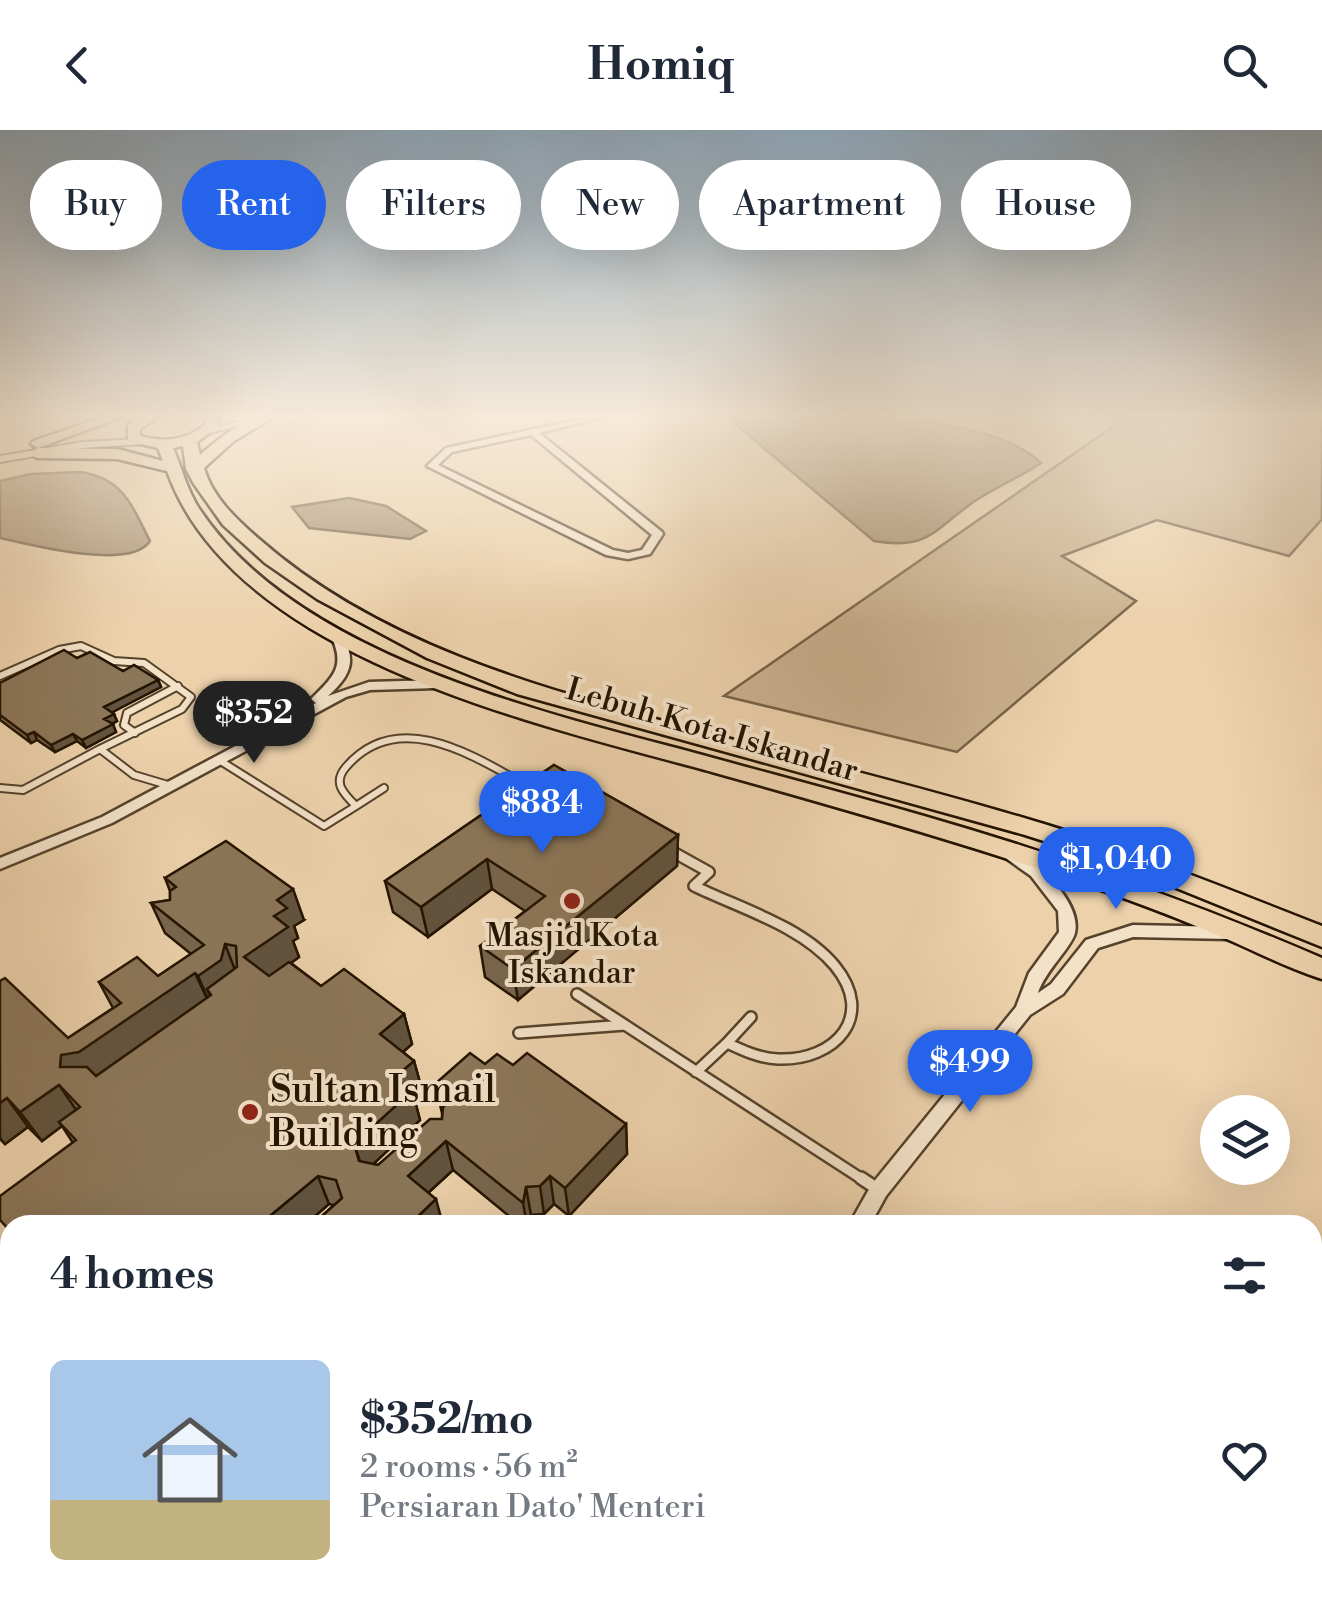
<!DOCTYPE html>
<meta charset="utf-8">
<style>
body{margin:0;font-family:"Libre Bodoni",serif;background:#f6f6f7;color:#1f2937;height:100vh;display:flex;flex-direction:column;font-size:38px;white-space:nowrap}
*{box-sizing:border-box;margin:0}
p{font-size:32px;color:#747a83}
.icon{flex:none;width:55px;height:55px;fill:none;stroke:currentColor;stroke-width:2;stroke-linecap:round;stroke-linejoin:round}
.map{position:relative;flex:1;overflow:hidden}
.details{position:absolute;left:0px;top:1085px;width:1322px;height:392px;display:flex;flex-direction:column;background:#fff;border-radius:30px 30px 0 0;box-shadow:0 10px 40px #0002}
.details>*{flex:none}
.hud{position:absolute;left:30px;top:30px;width:1262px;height:90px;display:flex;gap:20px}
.tools{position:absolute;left:1200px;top:965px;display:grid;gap:20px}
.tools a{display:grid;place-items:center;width:90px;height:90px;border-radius:50%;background:#fff;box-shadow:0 10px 40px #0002;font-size:50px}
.price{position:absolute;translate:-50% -85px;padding:0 22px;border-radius:35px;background:#2563eb;color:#fff;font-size:32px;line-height:65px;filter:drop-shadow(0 2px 5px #0008)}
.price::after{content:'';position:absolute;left:50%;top:60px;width:30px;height:22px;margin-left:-15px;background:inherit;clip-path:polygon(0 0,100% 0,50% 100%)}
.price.active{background:#222;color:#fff}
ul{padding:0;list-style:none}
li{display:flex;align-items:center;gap:30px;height:250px;padding:0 50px}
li+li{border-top:2px solid #e0e1e3}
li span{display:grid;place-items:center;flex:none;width:280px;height:200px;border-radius:15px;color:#555}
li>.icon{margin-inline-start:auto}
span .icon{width:120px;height:120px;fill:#fffc;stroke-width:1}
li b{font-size:42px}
h2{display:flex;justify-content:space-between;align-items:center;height:120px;padding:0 50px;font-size:42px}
.pill{padding:0 35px;border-radius:45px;background:#fff;box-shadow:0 10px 40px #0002;font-size:35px;line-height:90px}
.pill.active{background:#2563eb;color:#fff}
header{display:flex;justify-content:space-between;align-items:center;height:130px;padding:0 50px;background:#fff;font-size:45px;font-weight:700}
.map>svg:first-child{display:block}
</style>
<header><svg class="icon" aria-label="back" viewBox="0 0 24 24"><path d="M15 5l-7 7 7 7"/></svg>Homiq<svg class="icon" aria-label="search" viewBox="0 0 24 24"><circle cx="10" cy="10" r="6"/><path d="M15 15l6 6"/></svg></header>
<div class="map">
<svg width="1322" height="1477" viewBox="0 0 1322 1477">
<rect width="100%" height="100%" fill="#ecd1ab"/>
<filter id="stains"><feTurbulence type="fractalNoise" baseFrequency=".002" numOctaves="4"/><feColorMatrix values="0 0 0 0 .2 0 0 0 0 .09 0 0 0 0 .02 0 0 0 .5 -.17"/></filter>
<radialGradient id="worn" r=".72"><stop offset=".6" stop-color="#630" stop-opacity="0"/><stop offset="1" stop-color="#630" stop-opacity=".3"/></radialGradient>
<path fill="#cab18e" stroke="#766247" stroke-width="2.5" d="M1127,287H1322V389L1289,426L1157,390L1062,426L1136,471L957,622L724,566Z"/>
<path fill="#a89071" stroke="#735e44" stroke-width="2.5" d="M727,287C807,286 982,277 1041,333C1019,348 993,358 972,373C933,401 928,420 874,411Z
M81,342C124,349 132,376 150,411C131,441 31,415 0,408V351L31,344Z
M349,368L386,376L426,401L410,409L309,398L292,377Z"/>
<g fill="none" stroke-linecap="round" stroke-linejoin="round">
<g stroke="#55422b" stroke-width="10">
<path id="service-far2" d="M0,546L59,520L81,516L114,531L144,533L191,567L182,579L100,619
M135,603L124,595L127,583L178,556
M219,630L324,696L356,676C344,664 332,653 346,637C399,575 477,628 531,658
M0,658L23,660L100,619L134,645L171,656
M356,676L384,658
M669,720L678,725"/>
</g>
<g stroke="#55422b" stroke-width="14">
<path id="service-far1" d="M673,722L709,742L694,756C739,778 802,796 835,836C876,886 836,931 778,929C759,928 744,921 727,913L696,942
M577,864L625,895
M519,903L625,895L865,1051
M727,913L751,887"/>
</g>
<g stroke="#55422b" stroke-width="16">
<path id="service" d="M861,1048L876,1058
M538,1091L542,1095"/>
</g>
<g stroke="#55422b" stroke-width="5">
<path id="minor" d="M590,287H604L539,303L662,402L663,404L650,424L628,429L606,425L427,336L446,318ZM531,305L652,405L642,420L628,423L613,420L438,335L452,322Z
M335,499L339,500C357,528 353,544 328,566L369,552L437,550L443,554L437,558L370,560L346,567L112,693L0,739V728L102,687L316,573L311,569C334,546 347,536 329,502Z
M1012,720C1037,730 1082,773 1075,803C1071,818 1045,841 1038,863L1051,854L1086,810L1133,795L1228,797L1234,799L1236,803L1234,807L1228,809L1133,807L1098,818L1063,864L1030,885L886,1066L870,1095H849L872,1054L1016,877L1029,843L1059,802L1058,781L1031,746L1007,729L1005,725L1007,721Z
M671,1468H697L693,1477H667Z"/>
</g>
<g stroke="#55422b" stroke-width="4">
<path id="tertiary" d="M257,287H273L210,303L205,300Z
M140,309L145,312L144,314L83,318L0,332V326L83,312Z"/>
</g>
<g stroke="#231300" stroke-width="5">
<path id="trunk" d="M103,287H122L38,318L117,319L163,331L158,318L128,311V294L142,287H159L140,299V306C164,313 188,310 207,293L203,287H217L219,296L197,312L200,325C222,306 244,287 274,287L234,311L204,338C212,367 237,390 259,409C378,514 536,557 685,597C805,629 926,658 1044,694C1139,723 1230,760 1322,796V817L1122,736L1025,705L517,564L427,528L317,469L265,433L223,395L194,354L186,339L183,316L173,318C182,338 187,361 200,380C295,522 529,579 684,620C764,642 844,663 924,686C1060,725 1192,772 1322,828V849C1286,838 1252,819 1217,805C1150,776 1080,752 1011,730C912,698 812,670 712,642C542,595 234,529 167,341L117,329L37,328L29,323L38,318L31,314L33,311Z"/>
</g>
<use href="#service-far2" stroke="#f3e1c8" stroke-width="6"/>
<use href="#service-far1" stroke="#f3e1c8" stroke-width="9"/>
<use href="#service" stroke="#f3e1c8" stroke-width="11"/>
<use href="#minor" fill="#f3e1c8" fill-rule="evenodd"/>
<use href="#tertiary" fill="#f3e1c8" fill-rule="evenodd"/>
<use href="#trunk" fill="#ecd1ab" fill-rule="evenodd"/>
</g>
<path fill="#78654d" stroke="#231300" stroke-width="2.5" d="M77,528L158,550L161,557L112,582L117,591L112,594L116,602L86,618L77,611L55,622L37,610L31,613L0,590V553Z
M554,635L678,705L677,736L518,870L485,847L480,816L525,781L492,759L428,807L393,782L385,751Z
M165,748L304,790L294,796L298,808L293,811L299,827L291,833L321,856L404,884L412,914L403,922L414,931L422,960L414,967L420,990L373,1034L378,1035L442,989V983L435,954L485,934L513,935L626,994L627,1024L569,1086L554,1074L544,1084L531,1085L529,1095H520L453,1040L428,1063L443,1095H312L334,1075L329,1074L305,1095H10L73,1013L62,996L42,1011L28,997L5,1014L0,1009V851L68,908L113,878L99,852L158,846L191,824L165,803L151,773L170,770V761Z"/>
<path fill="#62533e" stroke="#231300" stroke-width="2.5" d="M158,550L161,557L107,585L104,577Z
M114,584L117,591L107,596L104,589Z
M113,594L116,602L86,618L82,610Z
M34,602L37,610L31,613L27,605Z
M73,604L77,611L55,622L51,615Z
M678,705L677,736L518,870L513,839Z
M487,729L492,759L428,807L421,777Z
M293,759L304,790L294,796L298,808L293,811L299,827L257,857L244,827L274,786L277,770Z
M225,814L237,845L207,859L214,874L211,876L198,846Z
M195,843L209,873L97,952L60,937L61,925Z
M404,884L412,914L389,934L380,904Z
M414,931L422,960L414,967L420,990L364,1043L354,1014L395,947Z
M59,955L79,984L59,992L62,996L42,1011L20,982Z
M7,968L28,997L5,1014L0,1008V973Z
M626,994L627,1024L569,1086L565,1058Z
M446,1011L453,1040L416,1074L408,1046Z
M318,1046L329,1074L305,1095H259Z
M550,1046L554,1074L544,1084L540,1056Z
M526,1057L531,1085L529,1095H527L523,1073Z
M436,1069L443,1095H409Z
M238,1087L242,1095H228Z
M10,1175V1221L0,1229V1183Z"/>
<path fill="#8c7659" stroke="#231300" stroke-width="2.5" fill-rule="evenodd" d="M64,520L77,528L90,522L123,541L134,535L158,550L104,577L114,584L104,589L113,594L82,610L73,604L51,615L34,602L27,605L0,585V553Z
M554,635L678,705L513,839L480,816L545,766L487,729L421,777L385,751Z
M226,711L293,759L277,770L287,778L274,786L288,797L244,827L269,846L289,832L321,856L344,839L404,884L380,904L414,931L395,947L412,961L354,1014L359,1031L378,1035L430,989H442L443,977L453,968L435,954L470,923L485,934L497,924L513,935L527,923L626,994L565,1058L550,1046L540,1056L526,1057L523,1073L446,1011L408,1046L436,1069L409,1095H367L359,1088L352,1095H312L342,1068L336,1050L318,1046L259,1095H246L238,1087L228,1095H10V1101L0,1090V1066L76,1010L59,992L80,977L59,955L20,982L7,968L0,973V851L5,848L68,908L121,873L99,852L137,827L158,846L204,815L151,773L170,770V761L176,757L165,748ZM225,814L236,816L237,837L207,859L211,865L96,946L87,937H60L61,925L79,922L195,843L198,846L221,830Z
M10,1114V1175L0,1183V1121Z"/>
<linearGradient id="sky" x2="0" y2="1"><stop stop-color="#8ea6b8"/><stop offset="0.58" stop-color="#f6ead9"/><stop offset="1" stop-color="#f6ead9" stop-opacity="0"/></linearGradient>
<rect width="1322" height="493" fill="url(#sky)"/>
<g fill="#8f2418" stroke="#f3e1c8" stroke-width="4">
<circle cx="572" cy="771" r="10"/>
<circle cx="250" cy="982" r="10"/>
</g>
<g text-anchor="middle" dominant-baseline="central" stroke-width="8" stroke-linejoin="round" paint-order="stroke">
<g font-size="32" fill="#231300" stroke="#f3e1c8">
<text transform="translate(712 600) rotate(16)">Lebuh Kota Iskandar</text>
</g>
<g font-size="32" fill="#231300" stroke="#f3e1c8">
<text x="572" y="806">Masjid Kota<tspan x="572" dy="37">Iskandar</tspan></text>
</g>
<g font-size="38" fill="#231300" stroke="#f3e1c8" text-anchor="start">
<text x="270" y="960">Sultan Ismail<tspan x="270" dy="44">Building</tspan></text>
</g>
</g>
<rect width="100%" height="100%" filter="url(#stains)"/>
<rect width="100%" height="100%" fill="url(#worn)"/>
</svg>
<div class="tools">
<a><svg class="icon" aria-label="layers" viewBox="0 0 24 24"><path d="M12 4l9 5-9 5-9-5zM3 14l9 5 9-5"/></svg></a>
</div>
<b class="price active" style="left:254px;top:636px">$352</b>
<b class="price" style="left:542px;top:726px">$884</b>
<b class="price" style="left:1116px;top:782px">$1,040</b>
<b class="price" style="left:970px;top:985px">$499</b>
<div class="hud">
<a class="pill">Buy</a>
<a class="pill active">Rent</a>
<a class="pill">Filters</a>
<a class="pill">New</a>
<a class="pill">Apartment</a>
<a class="pill">House</a>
</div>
<section class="details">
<h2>4 homes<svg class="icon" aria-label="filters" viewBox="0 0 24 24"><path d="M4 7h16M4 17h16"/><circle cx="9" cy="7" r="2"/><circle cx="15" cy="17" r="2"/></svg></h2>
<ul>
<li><span style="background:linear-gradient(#a9c7e8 70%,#c2b280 0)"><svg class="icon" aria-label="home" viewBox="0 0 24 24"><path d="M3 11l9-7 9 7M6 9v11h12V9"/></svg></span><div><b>$352/mo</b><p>2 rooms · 56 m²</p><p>Persiaran Dato' Menteri</p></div><svg class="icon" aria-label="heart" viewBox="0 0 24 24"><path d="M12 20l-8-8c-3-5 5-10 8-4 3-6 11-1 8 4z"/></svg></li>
</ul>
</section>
</div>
